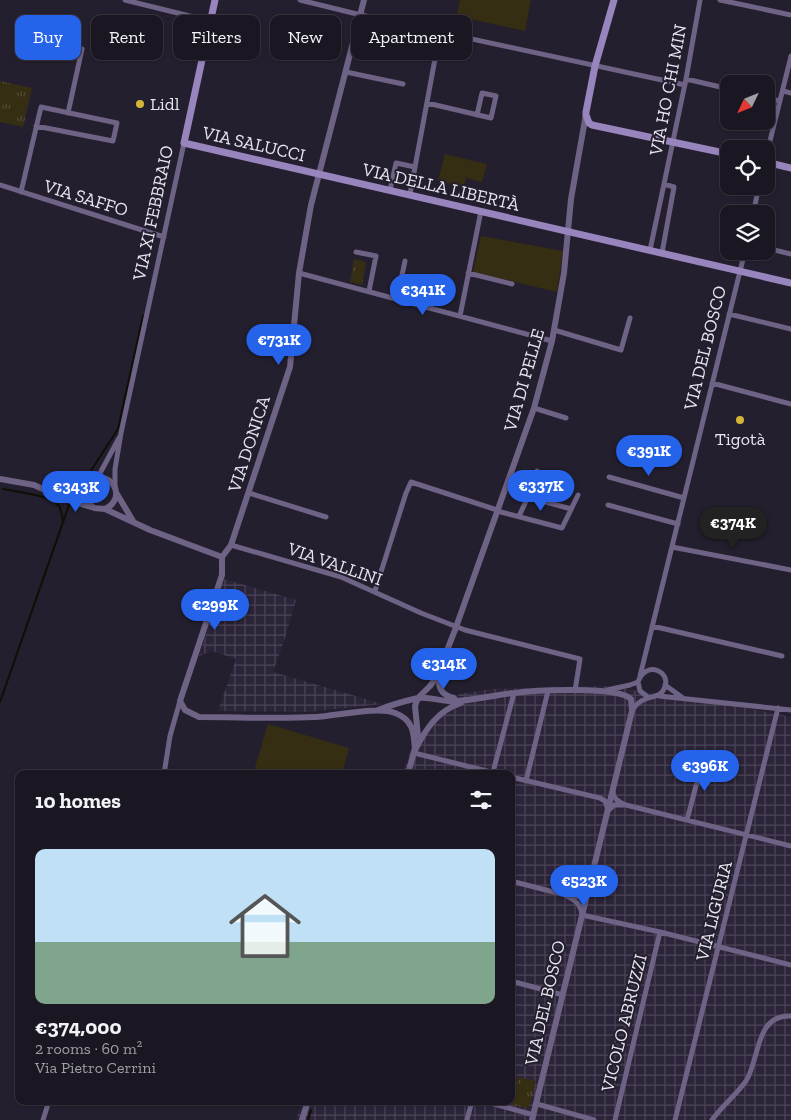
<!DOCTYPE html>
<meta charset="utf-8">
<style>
body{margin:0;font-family:"Zilla Slab",serif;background:#28242f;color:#f1f3f6;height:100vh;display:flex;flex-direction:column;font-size:19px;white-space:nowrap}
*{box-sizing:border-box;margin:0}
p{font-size:16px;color:#a09fa5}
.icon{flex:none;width:28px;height:28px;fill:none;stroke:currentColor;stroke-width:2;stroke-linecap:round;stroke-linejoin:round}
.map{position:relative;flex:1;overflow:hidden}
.sheet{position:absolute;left:15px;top:770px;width:500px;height:335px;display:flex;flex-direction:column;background:#1b1722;border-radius:10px;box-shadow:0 1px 4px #0004,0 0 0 1px #393640}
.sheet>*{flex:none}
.guide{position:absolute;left:15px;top:15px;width:500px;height:45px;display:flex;gap:10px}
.needle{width:32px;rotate:227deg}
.tools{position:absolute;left:720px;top:75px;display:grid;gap:10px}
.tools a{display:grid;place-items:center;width:55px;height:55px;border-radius:10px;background:#1b1722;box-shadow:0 1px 4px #0004,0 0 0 1px #393640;font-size:25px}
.price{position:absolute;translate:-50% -42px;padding:0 11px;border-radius:18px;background:#2563eb;color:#fff;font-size:16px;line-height:32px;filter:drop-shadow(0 1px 2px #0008)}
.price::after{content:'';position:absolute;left:50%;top:30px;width:15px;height:11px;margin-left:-8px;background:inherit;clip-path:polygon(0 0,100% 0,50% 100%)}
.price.current{background:#222;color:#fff}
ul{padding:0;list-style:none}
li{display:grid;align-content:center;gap:10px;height:265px;padding:0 20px}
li+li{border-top:1px solid #393640}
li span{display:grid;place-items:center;height:155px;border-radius:10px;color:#555}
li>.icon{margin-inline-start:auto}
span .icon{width:90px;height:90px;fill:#fffc;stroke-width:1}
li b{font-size:21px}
h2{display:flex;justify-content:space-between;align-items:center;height:60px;padding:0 20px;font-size:21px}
.chip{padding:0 18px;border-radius:10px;background:#1b1722;box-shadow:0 1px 4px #0004,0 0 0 1px #393640;font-size:18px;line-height:45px}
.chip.current{background:#2563eb;color:#fff}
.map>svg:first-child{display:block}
</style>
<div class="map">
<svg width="791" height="1120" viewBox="0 0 791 1120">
<defs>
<pattern id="industrial-grid" width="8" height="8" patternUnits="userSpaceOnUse" patternTransform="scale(1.25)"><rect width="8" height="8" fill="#2c2439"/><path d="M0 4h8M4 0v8" fill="none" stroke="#4b4456"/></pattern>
<pattern id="park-tufts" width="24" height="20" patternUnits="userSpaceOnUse" patternTransform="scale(1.25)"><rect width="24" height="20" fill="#352e12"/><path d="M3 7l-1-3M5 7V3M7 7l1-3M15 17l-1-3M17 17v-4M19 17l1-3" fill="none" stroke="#524c35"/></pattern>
</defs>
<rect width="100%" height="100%" fill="#241f2e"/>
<path fill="url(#industrial-grid)" d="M224,579L296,600L285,638L273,672L383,704L307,712L218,711L236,659L212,651L199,656Z
M608,686L747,708L791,717V1120H296L302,1101H511V774H403L413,742L459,694L490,689Z"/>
<path fill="#352e12" d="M460,0H531L525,31L457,16Z
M445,154L487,164L482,182L466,178L464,187L438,181Z
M481,236L563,251L557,292L473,272Z
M268,724L349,748L342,774H264L254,771Z"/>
<path fill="url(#park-tufts)" d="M0,81L32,88L23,127L0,122Z
M354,259L366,262L362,285L350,282Z
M518,1077L536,1081L529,1107L527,1108L511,1105Z"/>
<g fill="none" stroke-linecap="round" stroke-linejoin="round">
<path stroke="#110e03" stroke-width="2" d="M3,489C17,492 51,495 59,506C62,511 62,516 63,522
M79,489L118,429L143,316
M0,702L69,505
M308,1120L311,1110"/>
<path stroke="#6e6285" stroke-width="5" d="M125,0L210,21
M300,0L361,15L685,85
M720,0L791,15
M346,72L403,84
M686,79L729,89
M783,91L791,93
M766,98L780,101
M427,103L491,118L496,96L482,93L477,115
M68,113L82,49
M766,157L791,56
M664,184L686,79L700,0
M0,185L164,237
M390,190L396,163L415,167
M21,192L41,107L117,123L113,141L36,126
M410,194L440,32
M753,214L759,186
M766,248L791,254
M650,250L664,184L674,187L662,253
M356,252L376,256L369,291
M299,273L552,341
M468,273L512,284
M397,299L405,261
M729,314L791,329
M460,316L481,211
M554,330L621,350L630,318
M712,383L791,404
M534,408L566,418
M98,477L119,438
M609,477L684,498
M115,486V469L121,433L184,143
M249,493L326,517
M528,497L537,471
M608,505L678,524
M497,511L562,528L578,495
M519,516L528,497L571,509
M231,545L341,577L421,613L465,630L580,659L575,691
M672,547L791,570
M375,591L406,493L411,482L497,510
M652,626L782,656
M640,676L745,251
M665,685L683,698
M607,690L630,685L638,682
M659,696L791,710
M632,711C643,692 659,701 664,689C673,672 646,659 638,682L640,691L648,697
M414,753L499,774
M493,772L514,693
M164,774L170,736L180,701
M511,777L600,798L605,801L608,809
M526,781L548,691
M626,805L791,846
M608,811L614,805H626C619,802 613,799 613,791
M687,820L703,759
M511,881L573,897L582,896L587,890
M566,896C576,900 581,905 582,915L660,932L791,965
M511,981L563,995
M483,1101L534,1115
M537,1104L594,1120
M43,1120L49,1101
M467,1120L472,1101
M615,1120L660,932
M675,1120L778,708
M712,1120C722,1106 736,1095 746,1081C760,1059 755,1014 791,1016"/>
<path stroke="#6e6285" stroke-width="6" d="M364,0L311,205L299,273L290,367L231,545L222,557V575L180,701L185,710L199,717C238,717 277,719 315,717C336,716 377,706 395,713C414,720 414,734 415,751
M0,479L34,485L65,499L92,507
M117,494L133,521
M65,499L85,491
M105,509C123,501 118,478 98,477L88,483L85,491L87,501L94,508L105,509L150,530L222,557
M440,674C437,687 441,695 454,698
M378,710C391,705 405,701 418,698C430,696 441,702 453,701C473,701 493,695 514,693C535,690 618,686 631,699L632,711L532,1120
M418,736L415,706L418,698L430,686L437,676L455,630L534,408L552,341L564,273L571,199L586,114
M415,750C426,729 437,711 461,703
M408,774L415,748
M302,1120L308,1101"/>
<path stroke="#9985be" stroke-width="7" d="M215,0L184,143L791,283
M586,112L595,66L614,0
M586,115L589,123L592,125L729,154
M766,162L791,168"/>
</g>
<g fill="#d3b635" stroke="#241f2e" stroke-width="2">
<circle cx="140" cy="104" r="5"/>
<circle cx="740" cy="420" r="5"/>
</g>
<g text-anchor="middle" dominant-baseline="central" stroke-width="4" stroke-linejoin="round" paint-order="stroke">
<g font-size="18" fill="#e9e5f0" stroke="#241f2e">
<text transform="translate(668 90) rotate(-79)">VIA HO CHI MIN</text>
<text transform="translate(254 144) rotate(13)">VIA SALUCCI</text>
<text transform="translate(441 187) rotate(13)">VIA DELLA LIBERTÀ</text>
<text transform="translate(86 198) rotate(17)">VIA SAFFO</text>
<text transform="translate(153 213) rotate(-78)">VIA XI FEBBRAIO</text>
<text transform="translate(705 348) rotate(-76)">VIA DEL BOSCO</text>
<text transform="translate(524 380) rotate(-74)">VIA DI PELLE</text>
<text transform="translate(249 444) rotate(-72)">VIA DONICA</text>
<text transform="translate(335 564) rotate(19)">VIA VALLINI</text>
<text transform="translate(714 911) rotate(-76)">VIA LIGURIA</text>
<text transform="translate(545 1003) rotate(-77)">VIA DEL BOSCO</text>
<text transform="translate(624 1023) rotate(-76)">VICOLO ABRUZZI</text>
</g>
<g font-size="18" fill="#e9e5f0" stroke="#241f2e" text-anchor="start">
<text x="150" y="104">Lidl</text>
<text x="740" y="439" text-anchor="middle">Tigotà</text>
</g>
</g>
</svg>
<div class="tools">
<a><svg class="needle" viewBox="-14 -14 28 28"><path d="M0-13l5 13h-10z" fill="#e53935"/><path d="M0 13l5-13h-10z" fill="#a09fa5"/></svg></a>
<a><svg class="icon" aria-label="locate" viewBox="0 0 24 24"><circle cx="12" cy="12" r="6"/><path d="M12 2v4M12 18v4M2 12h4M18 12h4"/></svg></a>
<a><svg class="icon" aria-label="layers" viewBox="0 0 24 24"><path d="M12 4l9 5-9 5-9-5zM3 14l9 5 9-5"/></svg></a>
</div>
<b class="price" style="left:423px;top:316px">€341K</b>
<b class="price" style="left:279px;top:366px">€731K</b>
<b class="price" style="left:649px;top:477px">€391K</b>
<b class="price" style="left:541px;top:512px">€337K</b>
<b class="price" style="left:76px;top:513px">€343K</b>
<b class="price current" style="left:733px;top:549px">€374K</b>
<b class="price" style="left:215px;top:631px">€299K</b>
<b class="price" style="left:444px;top:690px">€314K</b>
<b class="price" style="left:705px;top:792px">€396K</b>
<b class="price" style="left:584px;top:907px">€523K</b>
<div class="guide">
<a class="chip current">Buy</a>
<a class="chip">Rent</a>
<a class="chip">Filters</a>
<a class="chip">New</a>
<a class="chip">Apartment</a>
</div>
<section class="sheet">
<h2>10 homes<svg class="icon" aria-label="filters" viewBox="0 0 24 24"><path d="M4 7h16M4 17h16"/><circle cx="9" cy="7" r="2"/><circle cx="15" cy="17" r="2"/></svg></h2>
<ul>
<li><span style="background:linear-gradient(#bfe0f5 60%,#7fa58c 0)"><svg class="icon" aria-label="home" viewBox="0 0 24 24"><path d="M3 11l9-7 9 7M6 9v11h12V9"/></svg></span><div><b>€374,000</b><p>2 rooms · 60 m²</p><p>Via Pietro Cerrini</p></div></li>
</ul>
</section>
</div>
